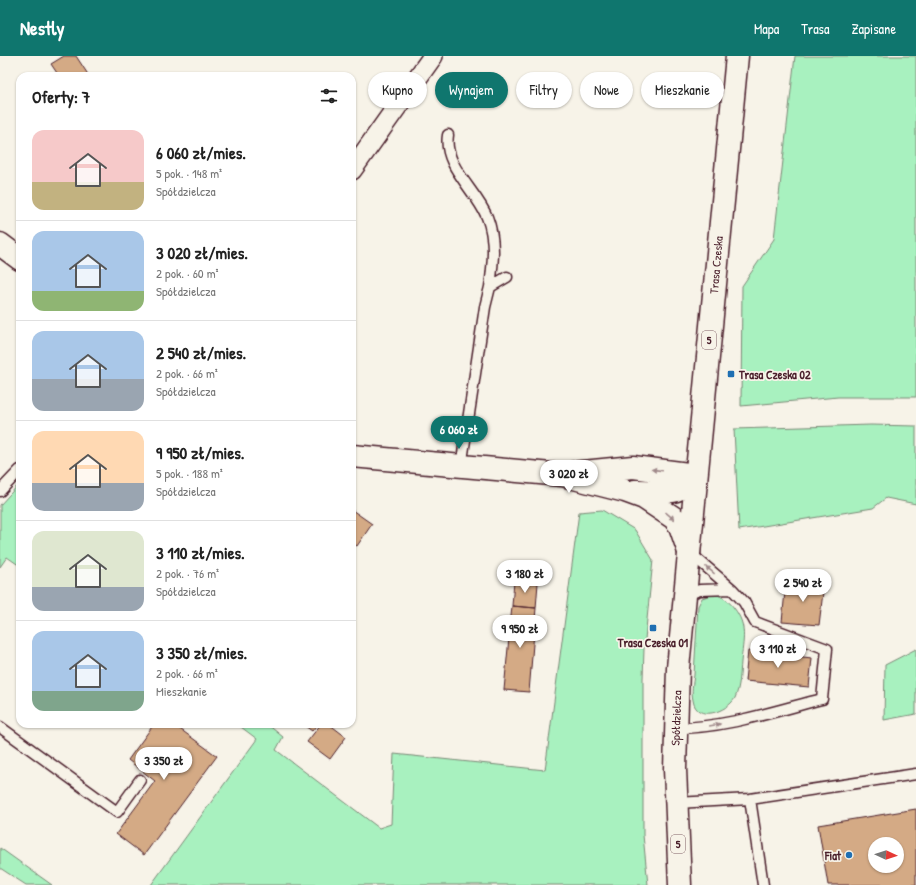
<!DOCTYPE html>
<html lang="pl">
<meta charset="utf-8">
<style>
body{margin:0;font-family:"Patrick Hand",sans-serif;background:#f6f6f6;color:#222;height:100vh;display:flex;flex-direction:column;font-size:15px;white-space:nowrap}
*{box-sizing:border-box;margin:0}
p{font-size:13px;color:#767676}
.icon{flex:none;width:22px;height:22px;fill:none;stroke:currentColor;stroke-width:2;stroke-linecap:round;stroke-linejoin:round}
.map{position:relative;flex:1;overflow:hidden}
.side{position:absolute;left:16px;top:16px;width:340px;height:656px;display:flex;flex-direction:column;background:#fff;border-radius:12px;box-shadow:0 1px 3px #0004}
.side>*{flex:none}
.hud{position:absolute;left:368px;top:16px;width:380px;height:36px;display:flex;gap:8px}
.needle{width:26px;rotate:93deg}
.controls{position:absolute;left:868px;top:781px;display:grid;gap:8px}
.controls a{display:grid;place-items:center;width:36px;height:36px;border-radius:50%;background:#fff;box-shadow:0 1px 3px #0004;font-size:20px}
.price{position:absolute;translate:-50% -34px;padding:0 9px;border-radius:14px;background:#fff;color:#222;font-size:13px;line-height:26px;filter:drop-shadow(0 1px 2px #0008)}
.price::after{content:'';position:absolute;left:50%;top:24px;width:12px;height:9px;margin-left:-6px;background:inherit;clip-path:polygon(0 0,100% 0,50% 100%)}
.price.on{background:#0f766e;color:#fff}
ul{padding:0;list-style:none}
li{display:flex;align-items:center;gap:12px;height:100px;padding:0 16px}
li+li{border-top:1px solid #e0e0e0}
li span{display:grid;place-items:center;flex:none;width:112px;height:80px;border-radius:12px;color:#555}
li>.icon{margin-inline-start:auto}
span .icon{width:48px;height:48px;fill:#fffc;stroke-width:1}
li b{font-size:17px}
h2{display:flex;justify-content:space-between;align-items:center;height:48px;padding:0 16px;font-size:17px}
.chip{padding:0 14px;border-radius:18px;background:#fff;box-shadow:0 1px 3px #0004;font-size:14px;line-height:36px}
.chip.on{background:#0f766e;color:#fff}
header{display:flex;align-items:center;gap:24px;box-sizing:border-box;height:56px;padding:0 20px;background:#0f766e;color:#fff}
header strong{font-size:19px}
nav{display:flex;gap:22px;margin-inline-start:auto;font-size:14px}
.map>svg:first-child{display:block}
</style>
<header>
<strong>Nestly</strong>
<nav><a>Mapa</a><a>Trasa</a><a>Zapisane</a></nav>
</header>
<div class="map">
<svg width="916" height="829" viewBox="0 0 916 829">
<rect width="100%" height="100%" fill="#f7f3e8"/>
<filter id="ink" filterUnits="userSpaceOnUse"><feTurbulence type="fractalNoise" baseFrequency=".025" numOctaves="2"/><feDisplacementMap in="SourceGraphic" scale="8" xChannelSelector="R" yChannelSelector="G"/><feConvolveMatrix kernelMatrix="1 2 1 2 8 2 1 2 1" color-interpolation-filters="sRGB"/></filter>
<g filter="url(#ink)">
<path fill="#a8f1bf" stroke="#798875" d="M795,0H916V341H838L741,350L742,230L774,183Z
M871,369L916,370V448L886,442L873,452L739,474L734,373Z
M20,427V510L7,501L0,511V449Z
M602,454L635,474L653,504L644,593L643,623V779L648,829H151L257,683L237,668H267L283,681L276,694L379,772L391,768L394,698L545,714L579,456Z
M714,538C722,540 729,545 734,552C748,570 743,584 741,606C740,618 740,631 735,642C727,656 696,667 693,644C691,636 693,627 694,619C695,596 697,573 698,550L702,542Z
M916,593V658L884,664L885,609Z
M0,792L52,829H26L0,812Z"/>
<path fill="#d4aa85" stroke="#4a1f2b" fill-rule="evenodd" d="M64,0H76L89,20H59L51,8Z
M352,454L372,468L357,490L352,487Z
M514,525L538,527L536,552L512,550Z
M786,525L824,528L819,569L782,566Z
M512,550L536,552L529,636L504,634Z
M748,595L812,602L809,631L745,625Z
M154,668H173L217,700L144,799L116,778L155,725L128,704Z
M302,668H318L312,675Z
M321,668H329L346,681L330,703L307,686Z
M916,753V829H828L818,769ZM875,788H897V810H875Z"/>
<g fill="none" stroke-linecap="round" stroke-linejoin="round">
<g stroke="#4a1f2b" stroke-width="13">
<path id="service" d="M448,79C443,110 476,134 487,161C496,184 493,207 490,231
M461,411L485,251L490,231L507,221
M0,435L20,414
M689,496L732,533
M0,671L117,756L140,724
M676,672C725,672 775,655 822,643L827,593L755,566L744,546L732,533L700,534L685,539
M750,743L763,829
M676,747L750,743L916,718"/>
</g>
<g stroke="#4a1f2b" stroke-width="22">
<path id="minor" d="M352,114L433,0"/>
</g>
<g stroke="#4a1f2b" stroke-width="25">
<path id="tertiary" d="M0,188L20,203
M352,400L562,419L625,435L644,442L674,462L680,470L689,496
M573,417L633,411L696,419
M635,435C662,434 677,443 696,419"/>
</g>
<g stroke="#4a1f2b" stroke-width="25">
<path id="primary" d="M680,829L675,713L678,612L737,0"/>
</g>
<use href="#service" stroke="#f7f3e8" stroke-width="10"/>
<use href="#minor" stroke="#f7f3e8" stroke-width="19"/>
<use href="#tertiary" stroke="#f7f3e8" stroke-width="22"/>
<use href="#primary" stroke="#f7f3e8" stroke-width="22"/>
</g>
<defs><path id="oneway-solid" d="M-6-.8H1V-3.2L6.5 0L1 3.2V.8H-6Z"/></defs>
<g fill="#a0898a">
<use href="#oneway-solid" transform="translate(657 414) rotate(-174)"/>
<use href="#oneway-solid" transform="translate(670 460) rotate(41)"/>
<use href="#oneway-solid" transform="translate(710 514) rotate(-141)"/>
<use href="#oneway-solid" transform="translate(715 669) rotate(-10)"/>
</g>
</g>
<g fill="#1f6fb2" stroke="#f7f3e8" stroke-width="1.5">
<rect x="727" y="314" width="8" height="8" rx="2"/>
<rect x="649" y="568" width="8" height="8" rx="2"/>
<circle cx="849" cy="799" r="4"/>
</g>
<g text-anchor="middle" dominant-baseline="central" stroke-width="3.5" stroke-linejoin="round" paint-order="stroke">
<g fill="#f7f3e8" stroke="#7e5f64" stroke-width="1">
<rect x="702" y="275" width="14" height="18" rx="3"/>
<rect x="671" y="779" width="14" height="18" rx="3"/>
</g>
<g font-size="11" font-weight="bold" fill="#4a1f2b">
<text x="709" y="284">5</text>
<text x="678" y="788">5</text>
</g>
<g font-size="12" fill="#4a1f2b" stroke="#f7f3e8">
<text transform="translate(716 209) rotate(-85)">Trasa Czeska</text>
<text transform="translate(676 662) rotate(-88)">Spółdzielcza</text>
</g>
<g font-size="12" font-weight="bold" fill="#4a1f2b" stroke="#f7f3e8" text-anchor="start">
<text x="739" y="318">Trasa Czeska 02</text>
<text x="653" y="586" text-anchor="middle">Trasa Czeska 01</text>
<text x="841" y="799" text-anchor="end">Fiat</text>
</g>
</g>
</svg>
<div class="controls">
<a><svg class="needle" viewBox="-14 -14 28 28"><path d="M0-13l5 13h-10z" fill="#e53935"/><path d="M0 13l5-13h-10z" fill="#767676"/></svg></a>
</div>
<b class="price on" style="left:459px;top:394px">6 060 zł</b>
<b class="price" style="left:569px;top:438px">3 020 zł</b>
<b class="price" style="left:525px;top:538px">3 180 zł</b>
<b class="price" style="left:803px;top:547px">2 540 zł</b>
<b class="price" style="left:520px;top:593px">9 950 zł</b>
<b class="price" style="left:778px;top:613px">3 110 zł</b>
<b class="price" style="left:164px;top:725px">3 350 zł</b>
<div class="hud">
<a class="chip">Kupno</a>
<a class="chip on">Wynajem</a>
<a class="chip">Filtry</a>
<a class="chip">Nowe</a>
<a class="chip">Mieszkanie</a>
</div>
<section class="side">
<h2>Oferty: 7<svg class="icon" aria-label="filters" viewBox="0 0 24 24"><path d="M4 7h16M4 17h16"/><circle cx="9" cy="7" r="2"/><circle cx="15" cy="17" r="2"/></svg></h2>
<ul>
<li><span style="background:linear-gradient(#f6c9c9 65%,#c2b280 0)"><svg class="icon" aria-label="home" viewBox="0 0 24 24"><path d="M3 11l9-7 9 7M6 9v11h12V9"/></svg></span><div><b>6 060 zł/mies.</b><p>5 pok. · 148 m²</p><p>Spółdzielcza</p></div></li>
<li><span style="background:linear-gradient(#a9c7e8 75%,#8fb573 0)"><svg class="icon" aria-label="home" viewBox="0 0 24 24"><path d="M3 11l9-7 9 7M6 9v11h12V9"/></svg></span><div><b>3 020 zł/mies.</b><p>2 pok. · 60 m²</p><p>Spółdzielcza</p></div></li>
<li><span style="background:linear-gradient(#a9c7e8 60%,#9aa5b1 0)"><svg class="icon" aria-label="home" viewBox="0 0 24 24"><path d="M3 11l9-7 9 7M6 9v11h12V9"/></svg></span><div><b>2 540 zł/mies.</b><p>2 pok. · 66 m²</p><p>Spółdzielcza</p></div></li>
<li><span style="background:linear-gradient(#ffd9b3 65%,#9aa5b1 0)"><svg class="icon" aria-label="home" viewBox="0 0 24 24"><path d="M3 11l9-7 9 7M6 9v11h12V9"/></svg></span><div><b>9 950 zł/mies.</b><p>5 pok. · 188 m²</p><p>Spółdzielcza</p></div></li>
<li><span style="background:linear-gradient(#dfe7d0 70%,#9aa5b1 0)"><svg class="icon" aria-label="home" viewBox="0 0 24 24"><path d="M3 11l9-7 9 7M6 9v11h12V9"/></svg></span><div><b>3 110 zł/mies.</b><p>2 pok. · 76 m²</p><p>Spółdzielcza</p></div></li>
<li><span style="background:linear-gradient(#a9c7e8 75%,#7fa58c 0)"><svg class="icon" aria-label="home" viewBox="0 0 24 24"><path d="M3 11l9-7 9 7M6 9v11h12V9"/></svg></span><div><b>3 350 zł/mies.</b><p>2 pok. · 66 m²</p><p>Mieszkanie</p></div></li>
</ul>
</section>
</div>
